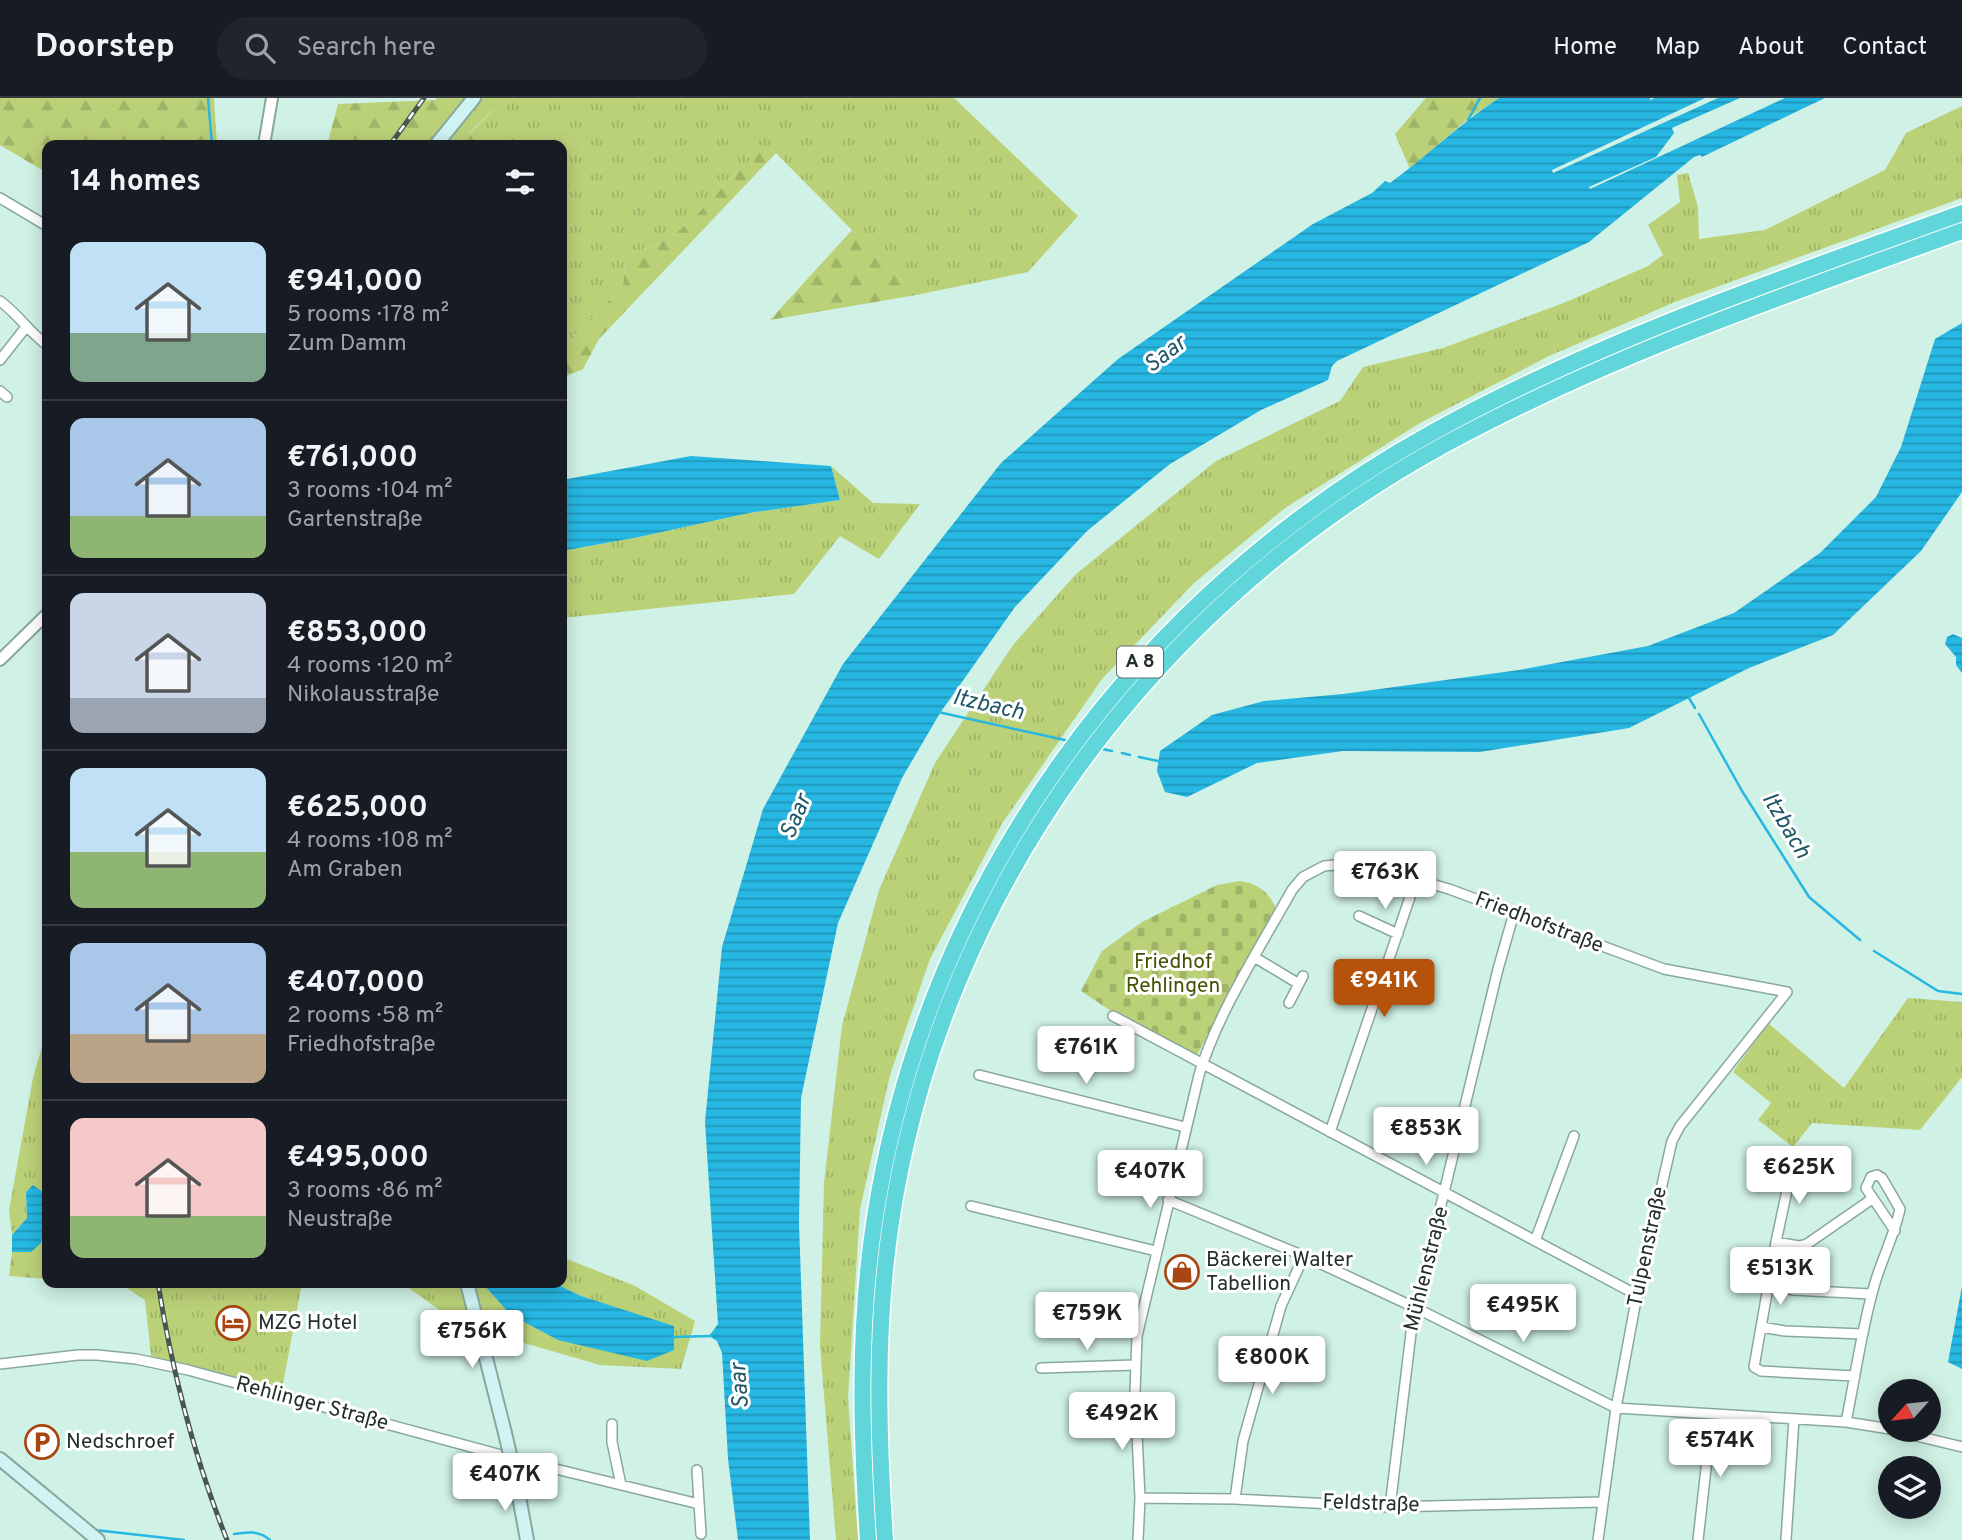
<!DOCTYPE html>
<meta charset="utf-8">
<style>
body{margin:0;font-family:Overpass,sans-serif;background:#20242c;color:#f1f3f6;height:100vh;display:flex;flex-direction:column;font-size:26px;white-space:nowrap}
*{box-sizing:border-box;margin:0}
p{font-size:23px;color:#9ea1a6}
.icon{flex:none;width:38px;height:38px;fill:none;stroke:currentColor;stroke-width:2;stroke-linecap:round;stroke-linejoin:round}
.map{position:relative;flex:1;overflow:hidden}
.sheet{position:absolute;left:42px;top:42px;width:525px;height:1148px;display:flex;flex-direction:column;background:#171b24;border-radius:14px;box-shadow:0 4px 18px #0003}
.sheet>*{flex:none}
.needle{width:46px;rotate:243deg}
.tools{position:absolute;left:1878px;top:1281px;display:grid;gap:14px}
.tools a{display:grid;place-items:center;width:63px;height:63px;border-radius:50%;background:#171b24;box-shadow:0 4px 18px #0003;font-size:35px}
.price{position:absolute;translate:-50% -60px;padding:0 16px;border-radius:7px;background:#fff;color:#222;font-size:23px;line-height:46px;filter:drop-shadow(0 2px 4px #0008)}
.price::after{content:'';position:absolute;left:50%;top:42px;width:21px;height:16px;margin-left:-10px;background:inherit;clip-path:polygon(0 0,100% 0,50% 100%)}
.price.active{background:#b45309;color:#fff}
ul{padding:0;list-style:none}
li{display:flex;align-items:center;gap:21px;height:175px;padding:0 28px}
li+li{border-top:2px solid #363941}
li span{display:grid;place-items:center;flex:none;width:196px;height:140px;border-radius:14px;color:#555}
li>.icon{margin-inline-start:auto}
span .icon{width:84px;height:84px;fill:#fffc;stroke-width:1}
li b{font-size:30px}
h2{display:flex;justify-content:space-between;align-items:center;height:84px;padding:0 28px;font-size:30px}
header{display:flex;align-items:center;gap:42px;box-sizing:border-box;height:98px;padding:0 35px;background:#171b24;border-bottom:2px solid #363941}
header strong{font-size:33px}
nav{display:flex;gap:38px;margin-inline-start:auto;font-size:24px}
.search{width:490px;height:63px;background:#20242c;display:flex;align-items:center;gap:18px;box-sizing:border-box;padding:0 24px;border-radius:38px;color:#9ea1a6;font-size:26px}
.map>svg:first-child{display:block}
</style>
<header>
<strong>Doorstep</strong>
<div class="search"><svg class="icon" aria-label="search" viewBox="0 0 24 24"><circle cx="10" cy="10" r="6"/><path d="M15 15l6 6"/></svg>Search here</div>
<nav><a>Home</a><a>Map</a><a>About</a><a>Contact</a></nav>
</header>
<div class="map">
<svg width="1962" height="1442" viewBox="0 0 1962 1442">
<defs>
<pattern id="grass-tufts" width="24" height="20" patternUnits="userSpaceOnUse" patternTransform="scale(1.75)"><rect width="24" height="20" fill="#bbd178"/><path d="M3 7l-1-3M5 7V3M7 7l1-3M15 17l-1-3M17 17v-4M19 17l1-3" fill="none" stroke="#a0b468"/></pattern>
<pattern id="forest-firs" width="22" height="20" patternUnits="userSpaceOnUse" patternTransform="scale(1.75)"><rect width="22" height="20" fill="#bbd178"/><path d="M5 1l3.5 6h-7zM16 11l3.5 6h-7z" fill="#a0b468"/></pattern>
<pattern id="cemetery-stones" width="16" height="16" patternUnits="userSpaceOnUse" patternTransform="scale(1.75)"><rect width="16" height="16" fill="#bbd178"/><path d="M2 7V4a2 2 0 0 1 4 0v3zM10 15v-3a2 2 0 0 1 4 0v3z" fill="#a0b468"/></pattern>
<pattern id="water-rules" width="6" height="5" patternUnits="userSpaceOnUse" patternTransform="scale(1.75)"><rect width="6" height="5" fill="#26b7e3"/><path d="M0 2.5h6" fill="none" stroke="#2095b8"/></pattern>
</defs>
<rect width="100%" height="100%" fill="#d0f1e5"/>
<path fill="url(#grass-tufts)" d="M506,0H954L1078,118L1028,174L916,197L769,48C759,56 748,63 739,72C704,105 684,143 633,154L625,165L623,188L562,250V47H478L469,36Z
M1962,8V100L1675,204L1549,258L1420,325L1285,410L1194,485L1102,581L1001,727L930,861L890,977L860,1111L848,1300L858,1442H836L820,1248L824,1085L842,928L879,792L935,665L1013,547L1076,476L1216,363L1340,303L1363,269L1443,250L1566,204L1648,168L1663,157L1648,127L1680,104L1677,77L1688,75L1698,109L1699,141L1765,132L1885,72L1906,35Z
M831,368L873,405L920,406L879,461L840,438L794,496L562,520V453L639,439L749,415L840,402Z
M1908,900L1962,904V979L1920,1032L1812,1025L1793,1049L1758,1022L1771,1005L1733,974L1768,925L1844,990Z
M47,931V1106L46,1109L43,1094H26L27,1120L12,1137L9,1112L33,980Z
M562,1159L635,1188L695,1223L681,1271L600,1267L459,1226L402,1185H441L446,1188V1185H482L511,1217L581,1198L554,1185H562Z
M119,1185H302L282,1291L151,1258L145,1202Z"/>
<path fill="url(#forest-firs)" d="M0,0H214L217,47H47V75L0,47Z
M437,0H506L469,35L478,47H327L338,6L435,2Z
M1426,0H1499L1469,20L1410,71L1395,36Z
M769,47L776,55L599,241L583,271L562,280V250L623,188L625,165L633,154C684,143 704,105 739,72C748,63 759,55 769,47Z
M852,132L916,197L770,222Z
M47,1106V1181L9,1178L12,1154H31Z"/>
<path fill="url(#cemetery-stones)" d="M1240,783C1261,787 1268,794 1277,812L1197,957L1114,915L1081,893L1102,853L1142,824L1217,787Z"/>
<path fill="url(#water-rules)" d="M1499,0H1650V2L1655,0H1705L1552,72L1553,75L1718,0H1740L1672,30L1674,35L1656,59L1589,89L1590,91L1785,0H1825L1702,59L1700,57L1694,59L1589,144L1337,263L1332,268L1328,282L1261,312L1170,366L1087,433L1015,509L940,615L902,680L838,825L801,1000L799,1125L810,1442H738L728,1361L722,1255L717,1243L709,1238L718,1226L705,1024L722,849L763,711L843,566L1001,365L1118,261L1313,126L1372,95L1385,83L1390,85C1428,58 1460,25 1499,0Z
M1962,225V394L1921,453L1833,537L1749,570L1629,630L1480,654L1343,653L1257,665L1187,699L1165,694L1157,673L1160,653L1212,617L1264,603L1343,596L1519,572L1648,548L1734,515L1820,455L1876,399L1901,349L1935,241Z
M691,358L831,368L840,402L749,415L639,439L562,453V382Z
M1953,536L1962,540V575L1956,567V559L1945,546L1947,539Z
M33,1087L43,1094L46,1109L41,1145L31,1154H12V1137L27,1120L26,1094Z
M482,1185H554L581,1198L674,1228V1252L647,1263L558,1242L511,1217Z
M1962,1188V1271L1948,1264Z"/>
<g fill="none" stroke-linecap="round" stroke-linejoin="round">
<path stroke="#26b7e3" stroke-width="2.5" d="M208,0L212,47
M1468,22L1480,0
M1689,600L1695,610
M938,614L1069,643
M1699,616L1742,693L1809,799L1860,842
M1102,651L1112,653
M1122,655L1130,657
M1139,659L1158,663
M1874,853L1938,893L1962,896
M672,1239L711,1238
M95,1432L184,1442
M234,1436C246,1434 259,1432 270,1442"/>
<g stroke="#89a89d" stroke-width="12">
<path id="minor" d="M0,100L47,128
M0,203C18,216 29,234 47,247
M0,262L26,229
M0,293L7,299
M1359,818L1398,836
M1254,859L1299,886
M1289,905L1303,878
M1113,918L1637,1197
M979,977L1185,1029
M1330,1034L1410,799
M1796,1064L1790,1078L1776,1144L1754,1269L1761,1273L1855,1278
M1168,1102L1304,1158L1416,1210L1616,1310L1846,1324L1890,1331
M971,1108L1156,1153
M1535,1143L1574,1038
M1776,1144L1799,1148L1807,1146L1872,1101
M1769,1186L1793,1192L1871,1196
M1761,1229L1785,1233L1863,1236
M0,1266L78,1257H97L136,1261L188,1272L523,1363L699,1406
M1041,1270L1135,1267
M1846,1324C1855,1280 1861,1235 1873,1192C1880,1164 1894,1139 1900,1111L1882,1080L1877,1077L1871,1079L1866,1090L1895,1133
M612,1326V1344L621,1387
M1892,1332L1962,1349
M697,1372L701,1436
M1140,1400L1235,1401L1390,1409L1603,1404
M1235,1401L1243,1343L1281,1208L1304,1158
M1390,1409L1412,1227L1498,871L1514,815
M1138,1442L1140,1400L1135,1294L1137,1238L1199,977C1217,916 1261,848 1292,792L1303,779L1324,768L1335,767L1393,775L1449,791L1664,871L1787,894L1680,1028L1672,1043L1637,1197L1616,1310L1598,1442
M1698,1442L1712,1317
M1786,1442L1794,1321"/>
</g>
<g stroke="#89a89d" stroke-width="14">
<path id="tertiary" d="M264,47L272,0
M0,562L47,516"/>
</g>
<g stroke="#89a89d" stroke-width="16">
<path id="secondary" d="M436,47L474,0
M467,1185L505,1335
M0,1361L98,1442
M516,1382L527,1442"/>
</g>
<g stroke="#fff" stroke-width="19">
<path id="motorway" d="M868,1442C861,1334 858,1227 875,1119C927,783 1139,496 1435,333C1602,241 1783,180 1962,115
M885,1442C878,1335 875,1230 891,1124C941,793 1151,508 1442,348C1607,258 1786,197 1962,133"/>
</g>
<use href="#minor" stroke="#fff" stroke-width="9"/>
<use href="#tertiary" stroke="#fff" stroke-width="10"/>
<use href="#secondary" stroke="#d0f3f4" stroke-width="12"/>
<use href="#motorway" stroke="#61d6da" stroke-width="16"/>
<g stroke="#475852" stroke-width="5">
<path id="rail" d="M390,47L424,0
M158,1185C172,1273 194,1359 227,1442"/>
</g>
<use href="#rail" stroke="#fff" stroke-width="2.5" stroke-dasharray="8" stroke-linecap="butt"/>
<g stroke="#89a89d" stroke-width="16" stroke-linecap="butt">
<path id="secondary-bridge" d="M505,1335L516,1382"/>
</g>
<use href="#secondary-bridge" stroke="#d0f3f4" stroke-width="12"/>
</g>
<defs>
<g id="shop-ring" transform="scale(1.75)"><circle r="9.5" fill="#fff" stroke="#a84511" stroke-width="1.5"/><path d="M-5-2.5h2.3a2.7 3.5 0 0 1 5.4 0H5L5.5 6h-11ZM-1.5-2.5h3a1.5 2.3 0 0 0-3 0Z" fill="#a84511"/></g>
<g id="hotel-ring" transform="scale(1.75)"><circle r="9.5" fill="#fff" stroke="#a84511" stroke-width="1.5"/><path d="M-6-4.5h1.5V1H6V5H4.5V3h-9V5H-6ZM-4 0a1.8 1.8 0 1 1 3.6 0ZM.5 0V-2.5h3Q6-2.5 6 0Z" fill="#a84511"/></g>
<g id="parking-ring" transform="scale(1.75)"><circle r="9.5" fill="#fff" stroke="#a84511" stroke-width="1.5"/><path d="M-3.5-5.5H1a3.5 3.5 0 0 1 0 7H-1V5.5H-3.5ZM-1-3.4V-.6H.8a1.4 1.4 0 0 0 0-2.8Z" fill="#a84511"/></g>
</defs>
<g fill-rule="evenodd">
<use href="#shop-ring" x="1182" y="1174"/>
<use href="#hotel-ring" x="233" y="1225"/>
<use href="#parking-ring" x="42" y="1344"/>
</g>
<g text-anchor="middle" dominant-baseline="central" stroke-width="6" stroke-linejoin="round" paint-order="stroke">
<rect fill="#fff" stroke="#656d6b" stroke-width="2" x="1117" y="548.5" width="46" height="31" rx="5"/>
<g font-size="19" font-weight="bold" fill="#232f2b">
<text x="1140" y="564">A 8</text>
</g>
<g font-size="21" fill="#232f2b" stroke="#fff">
<text transform="translate(1539 825) rotate(21)">Friedhofstraße</text>
<text transform="translate(1648 1149) rotate(-78)">Tulpenstraße</text>
<text transform="translate(1427 1171) rotate(-76)">Mühlenstraße</text>
<text transform="translate(312 1306) rotate(15)">Rehlinger Straße</text>
<text transform="translate(1371 1406) rotate(2)">Feldstraße</text>
</g>
<g font-size="21" fill="#435103" stroke="#fff">
<text x="1173" y="864">Friedhof<tspan x="1173" dy="24">Rehlingen</tspan></text>
</g>
<g font-size="21" fill="#232f2b" stroke="#fff" text-anchor="start">
<text x="1206" y="1162">Bäckerei Walter<tspan x="1206" dy="24">Tabellion</tspan></text>
<text x="258" y="1225">MZG Hotel</text>
<text x="66" y="1344">Nedschroef</text>
</g>
<g font-size="23" font-style="italic" fill="#205668" stroke="#fff">
<text transform="translate(1166 257) rotate(-37)">Saar</text>
<text transform="translate(988 608) rotate(13)">Itzbach</text>
<text transform="translate(797 719) rotate(-67)">Saar</text>
<text transform="translate(1785 728) rotate(59)">Itzbach</text>
<text transform="translate(741 1288) rotate(-94)">Saar</text>
</g>
</g>
</svg>
<div class="tools">
<a><svg class="needle" viewBox="-14 -14 28 28"><path d="M0-13l5 13h-10z" fill="#e53935"/><path d="M0 13l5-13h-10z" fill="#9ea1a6"/></svg></a>
<a><svg class="icon" aria-label="layers" viewBox="0 0 24 24"><path d="M12 4l9 5-9 5-9-5zM3 14l9 5 9-5"/></svg></a>
</div>
<b class="price" style="left:1385px;top:813px">€763K</b>
<b class="price active" style="left:1384px;top:921px">€941K</b>
<b class="price" style="left:1086px;top:988px">€761K</b>
<b class="price" style="left:1426px;top:1069px">€853K</b>
<b class="price" style="left:1799px;top:1108px">€625K</b>
<b class="price" style="left:1150px;top:1112px">€407K</b>
<b class="price" style="left:1780px;top:1209px">€513K</b>
<b class="price" style="left:1523px;top:1246px">€495K</b>
<b class="price" style="left:1087px;top:1254px">€759K</b>
<b class="price" style="left:472px;top:1272px">€756K</b>
<b class="price" style="left:1272px;top:1298px">€800K</b>
<b class="price" style="left:1122px;top:1354px">€492K</b>
<b class="price" style="left:1720px;top:1381px">€574K</b>
<b class="price" style="left:505px;top:1415px">€407K</b>
<section class="sheet">
<h2>14 homes<svg class="icon" aria-label="filters" viewBox="0 0 24 24"><path d="M4 7h16M4 17h16"/><circle cx="9" cy="7" r="2"/><circle cx="15" cy="17" r="2"/></svg></h2>
<ul>
<li><span style="background:linear-gradient(#bfe0f5 65%,#7fa58c 0)"><svg class="icon" aria-label="home" viewBox="0 0 24 24"><path d="M3 11l9-7 9 7M6 9v11h12V9"/></svg></span><div><b>€941,000</b><p>5 rooms · 178 m²</p><p>Zum Damm</p></div></li>
<li><span style="background:linear-gradient(#a9c7e8 70%,#8fb573 0)"><svg class="icon" aria-label="home" viewBox="0 0 24 24"><path d="M3 11l9-7 9 7M6 9v11h12V9"/></svg></span><div><b>€761,000</b><p>3 rooms · 104 m²</p><p>Gartenstraße</p></div></li>
<li><span style="background:linear-gradient(#c9d6e8 75%,#9aa5b1 0)"><svg class="icon" aria-label="home" viewBox="0 0 24 24"><path d="M3 11l9-7 9 7M6 9v11h12V9"/></svg></span><div><b>€853,000</b><p>4 rooms · 120 m²</p><p>Nikolausstraße</p></div></li>
<li><span style="background:linear-gradient(#bfe0f5 60%,#8fb573 0)"><svg class="icon" aria-label="home" viewBox="0 0 24 24"><path d="M3 11l9-7 9 7M6 9v11h12V9"/></svg></span><div><b>€625,000</b><p>4 rooms · 108 m²</p><p>Am Graben</p></div></li>
<li><span style="background:linear-gradient(#a9c7e8 65%,#b9a48a 0)"><svg class="icon" aria-label="home" viewBox="0 0 24 24"><path d="M3 11l9-7 9 7M6 9v11h12V9"/></svg></span><div><b>€407,000</b><p>2 rooms · 58 m²</p><p>Friedhofstraße</p></div></li>
<li><span style="background:linear-gradient(#f6c9c9 70%,#8fb573 0)"><svg class="icon" aria-label="home" viewBox="0 0 24 24"><path d="M3 11l9-7 9 7M6 9v11h12V9"/></svg></span><div><b>€495,000</b><p>3 rooms · 86 m²</p><p>Neustraße</p></div></li>
</ul>
</section>
</div>
